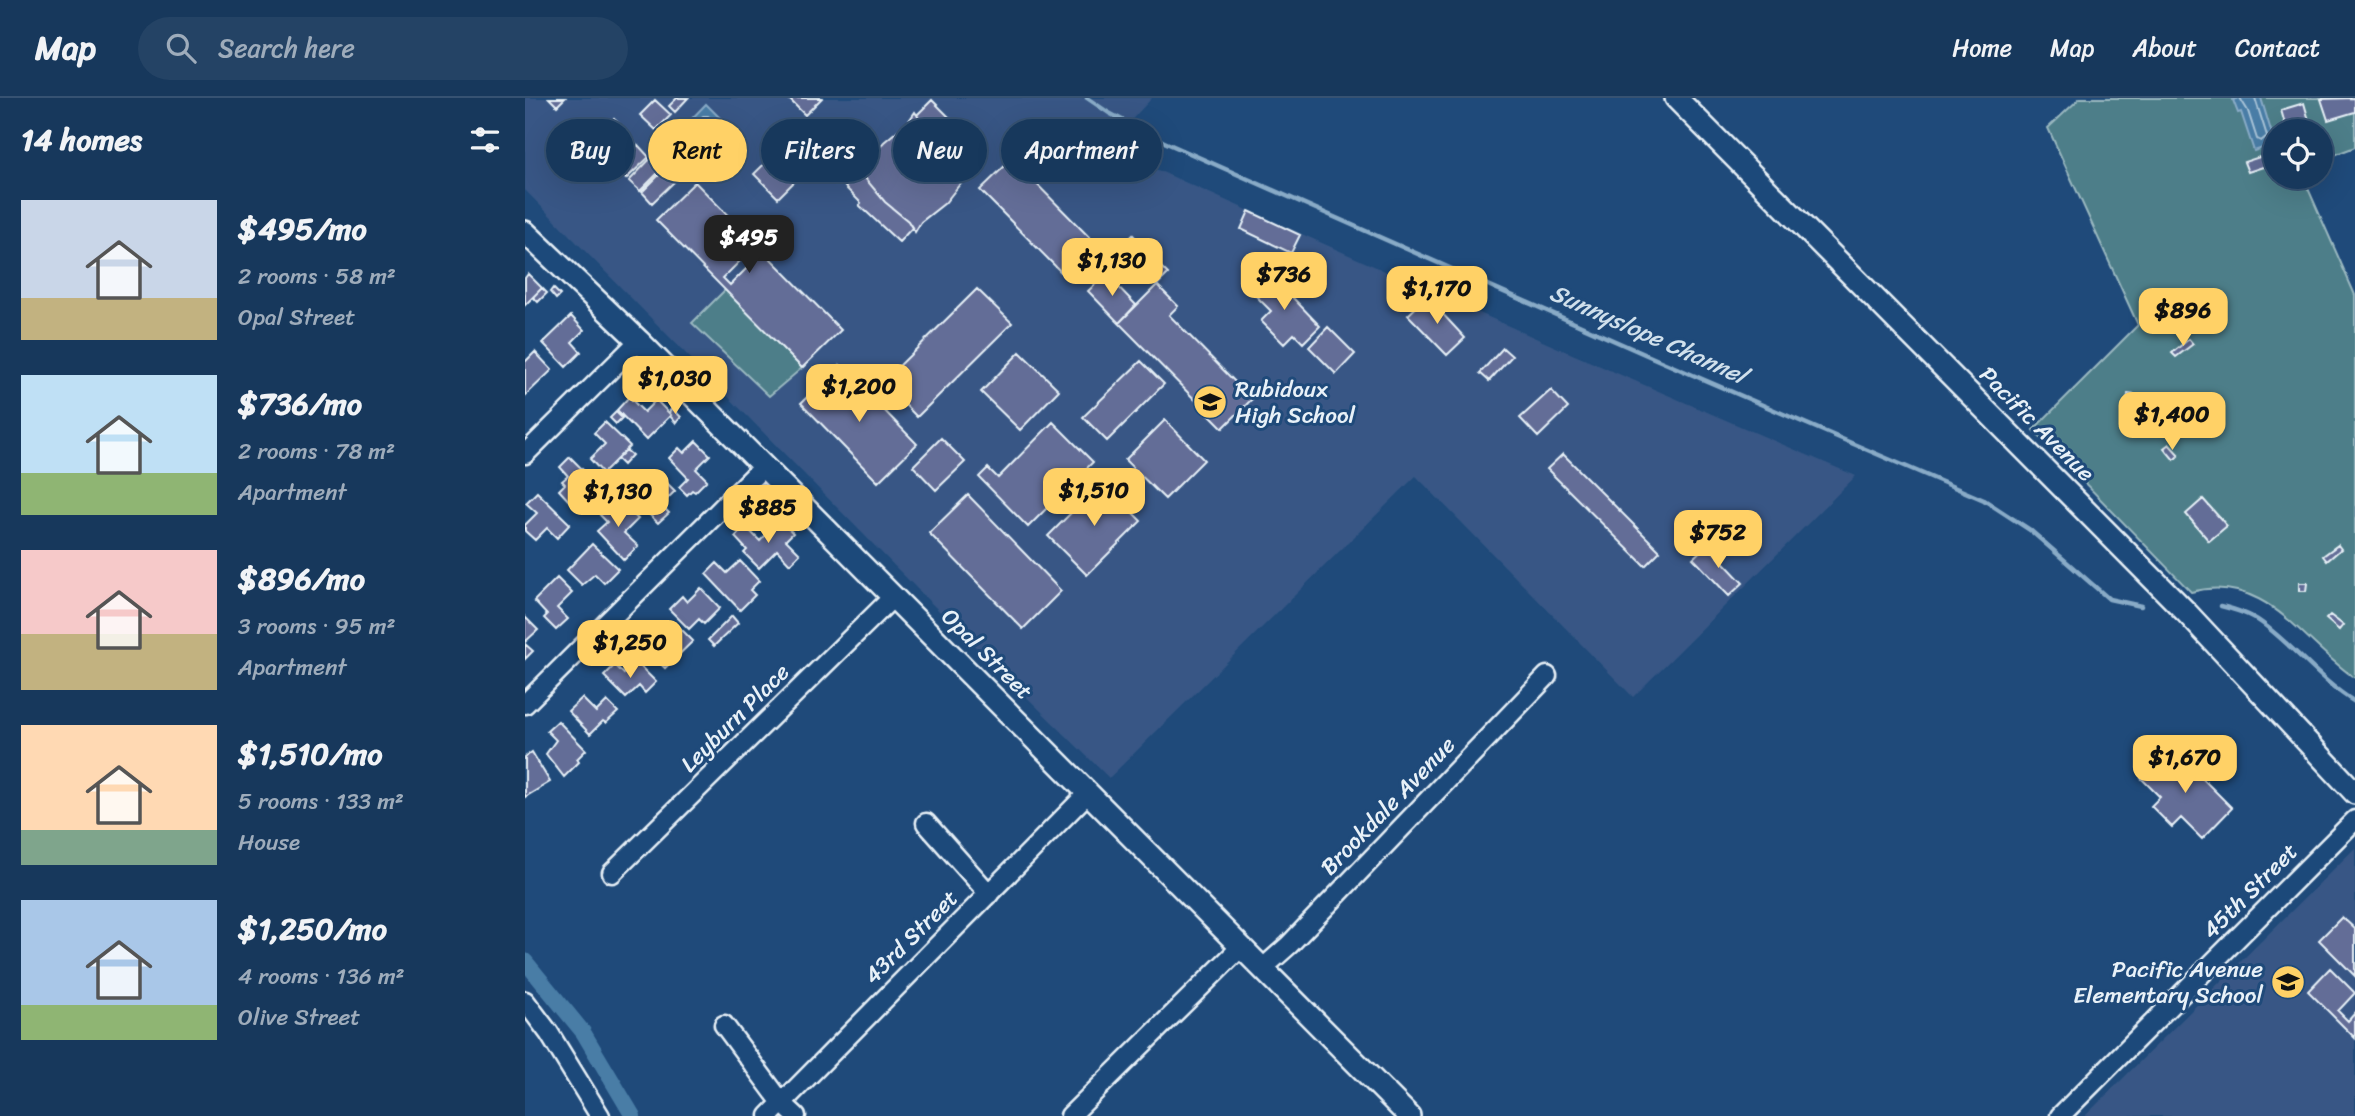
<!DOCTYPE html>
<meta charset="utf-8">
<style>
body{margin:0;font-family:Sriracha,sans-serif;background:#244365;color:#f1f3f6;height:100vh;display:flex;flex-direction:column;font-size:26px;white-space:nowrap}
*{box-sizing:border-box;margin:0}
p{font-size:23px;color:#9eacbb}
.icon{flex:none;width:38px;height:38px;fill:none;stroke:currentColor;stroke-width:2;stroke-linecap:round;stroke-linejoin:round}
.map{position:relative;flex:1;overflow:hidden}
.drawer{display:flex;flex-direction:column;background:#17385c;width:525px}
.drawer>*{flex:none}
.top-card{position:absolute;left:21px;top:21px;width:665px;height:63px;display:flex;gap:14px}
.controls{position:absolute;left:1738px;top:21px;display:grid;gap:14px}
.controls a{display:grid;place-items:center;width:70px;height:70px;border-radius:50%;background:#17385c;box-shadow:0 7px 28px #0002,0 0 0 2px #365272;font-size:35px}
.price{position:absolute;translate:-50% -60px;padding:0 16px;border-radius:14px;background:#ffd166;color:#111;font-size:23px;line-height:46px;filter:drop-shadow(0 2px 4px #0008)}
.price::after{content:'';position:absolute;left:50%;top:42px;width:21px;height:16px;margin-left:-10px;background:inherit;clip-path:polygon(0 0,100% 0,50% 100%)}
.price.selected{background:#222;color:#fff}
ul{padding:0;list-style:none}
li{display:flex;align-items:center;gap:21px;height:175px;padding:0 21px}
li span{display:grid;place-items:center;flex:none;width:196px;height:140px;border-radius:0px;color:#555}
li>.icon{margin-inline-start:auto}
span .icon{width:84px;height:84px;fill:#fffc;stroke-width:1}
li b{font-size:30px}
h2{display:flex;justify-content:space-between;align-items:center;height:84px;padding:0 21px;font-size:30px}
.chip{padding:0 24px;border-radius:32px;background:#17385c;box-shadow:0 7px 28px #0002,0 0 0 2px #365272;font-size:24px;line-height:63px}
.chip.selected{background:#ffd166;color:#111}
header{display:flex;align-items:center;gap:42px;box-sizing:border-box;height:98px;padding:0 35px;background:#17385c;border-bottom:2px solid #365272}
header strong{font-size:33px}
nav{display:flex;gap:38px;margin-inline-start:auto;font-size:24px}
.search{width:490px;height:63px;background:#244365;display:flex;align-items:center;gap:18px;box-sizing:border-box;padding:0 24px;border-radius:38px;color:#9eacbb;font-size:26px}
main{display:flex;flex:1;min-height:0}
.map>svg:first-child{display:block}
</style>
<header>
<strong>Map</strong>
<div class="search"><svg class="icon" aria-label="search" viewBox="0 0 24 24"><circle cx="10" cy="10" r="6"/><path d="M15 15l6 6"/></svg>Search here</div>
<nav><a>Home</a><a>Map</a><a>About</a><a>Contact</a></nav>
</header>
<main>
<section class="drawer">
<h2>14 homes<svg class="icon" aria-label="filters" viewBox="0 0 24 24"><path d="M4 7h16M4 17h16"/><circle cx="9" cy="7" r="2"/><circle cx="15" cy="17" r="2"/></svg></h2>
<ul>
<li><span style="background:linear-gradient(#c9d6e8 70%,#c2b280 0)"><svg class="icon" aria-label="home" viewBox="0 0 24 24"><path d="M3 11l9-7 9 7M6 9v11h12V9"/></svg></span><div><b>$495/mo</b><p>2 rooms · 58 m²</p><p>Opal Street</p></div></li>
<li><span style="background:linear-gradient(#bfe0f5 70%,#8fb573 0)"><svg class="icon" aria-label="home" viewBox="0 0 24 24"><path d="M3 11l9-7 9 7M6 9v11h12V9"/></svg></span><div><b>$736/mo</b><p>2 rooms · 78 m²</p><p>Apartment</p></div></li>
<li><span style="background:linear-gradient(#f6c9c9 60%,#c2b280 0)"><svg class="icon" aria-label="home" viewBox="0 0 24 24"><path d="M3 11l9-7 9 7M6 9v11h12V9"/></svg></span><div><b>$896/mo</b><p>3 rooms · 95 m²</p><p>Apartment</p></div></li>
<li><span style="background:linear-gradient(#ffd9b3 75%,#7fa58c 0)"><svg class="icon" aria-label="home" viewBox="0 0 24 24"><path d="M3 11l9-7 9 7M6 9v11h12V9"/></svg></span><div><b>$1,510/mo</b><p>5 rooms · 133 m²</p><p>House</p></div></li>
<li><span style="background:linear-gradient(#a9c7e8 75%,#8fb573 0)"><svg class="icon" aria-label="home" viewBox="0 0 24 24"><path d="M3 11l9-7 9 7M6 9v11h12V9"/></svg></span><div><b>$1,250/mo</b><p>4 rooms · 136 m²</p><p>Olive Street</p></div></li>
</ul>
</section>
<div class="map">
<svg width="1830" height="1018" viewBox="0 0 1830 1018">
<rect width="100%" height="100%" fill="#1f4a7a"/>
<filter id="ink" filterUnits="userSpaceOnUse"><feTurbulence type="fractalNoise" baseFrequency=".0143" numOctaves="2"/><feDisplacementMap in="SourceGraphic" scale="14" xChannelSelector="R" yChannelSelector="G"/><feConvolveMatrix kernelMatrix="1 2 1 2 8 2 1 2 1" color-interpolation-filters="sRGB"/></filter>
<g filter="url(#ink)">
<path fill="#375785" d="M0,0H627L581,49L1024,246L1331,378L1108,599L891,378L584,680L404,503L0,92Z
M1830,750V1018H1560Z"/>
<path fill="#4d7e89" stroke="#9ab8c0" stroke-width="2" d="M1555,0H1830V49L1796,62V33H1750V79H1778L1830,197V580C1776,543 1741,474 1666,494L1508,332L1613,227L1523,30Z
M200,192L277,270L244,298L167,225Z"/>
<path fill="#497da6" stroke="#89abc7" stroke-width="2" d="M1714,0H1736L1750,46L1729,53L1716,14L1713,15L1708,2Z
M181,6L219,44L188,74L151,37Z"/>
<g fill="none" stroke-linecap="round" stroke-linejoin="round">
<path stroke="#a8c3d7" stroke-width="2" d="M1715,0L1723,13L1732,41L1736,43L1742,38L1730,0
M178,18H183L207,43L189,63L162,37Z"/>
<path stroke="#89abc7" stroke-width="4.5" d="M562,0L584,15L637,43L1133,262L1459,402L1505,432L1584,501L1616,508
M1696,508C1711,512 1725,516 1737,525C1770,549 1795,583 1830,604"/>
<path stroke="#497da6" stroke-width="16" d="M0,863L58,934L108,1018"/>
</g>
<path fill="#636d97" stroke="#e8f1f8" stroke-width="2" fill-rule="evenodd" d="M24,0H40L32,8Z
M152,0H163L150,14L144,8Z
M263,0H297L280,17Z
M1830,0V14L1803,22L1796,1Z
M130,2L146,17L131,32L115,17Z
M407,2L462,57L447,72L440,68L420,44L398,26L392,17Z
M1779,5L1787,33H1762L1756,12Z
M390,14L398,26L420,44L440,68L450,75L439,81L420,105L396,124L390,134L383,123L360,104L340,80L330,74L341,68L359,44L383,24Z
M89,21L100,32L78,55L66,44Z
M285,21L308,45L253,100L229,76Z
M101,35L112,47L90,69L78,57Z
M113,47L124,59L101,81L90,70Z
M1747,55L1750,65L1723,74L1719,64Z
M126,60L137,71L115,93L104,83Z
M487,61L572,147L540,178L455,92Z
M138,73L149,84L127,105L117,94Z
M333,76L340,80L360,104L383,123L387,130L374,144L334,107L336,105L320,89Z
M170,84L316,232L277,270L131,122ZM227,151L234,158L205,187L198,180Z
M724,113L775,137L766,155L716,131Z
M608,137L619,149L596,172L584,160Z
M619,152L643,176L632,187L608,164Z
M3,176L17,190L0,207V180Z
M581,176L611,207L594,225L563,193Z
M745,176L795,228L778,245L769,236L759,246L736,223L746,213L727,194Z
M632,187L653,208L644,217L727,301L698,330L594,225Z
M17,190L22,195L13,204L8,199Z
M28,190L35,197L31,201L25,194Z
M452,191L487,225L392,319L358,284Z
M902,199L940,240L922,257L883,217Z
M46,218L59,232L47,244L56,254L41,269L18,245Z
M803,229L830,256L811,276L784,249Z
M1664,241L1668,246L1651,259L1647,255Z
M978,250L987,258L964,283L955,275Z
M10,254L27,272L0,298V264Z
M495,254L534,292L495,332L456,294Z
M616,263L639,286L582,343L558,319Z
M315,267L392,346L353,384L276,305Z
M1026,292L1043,310L1013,339L995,320Z
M1603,296L1611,297L1610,305L1602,304Z
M104,299L119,314L131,302L146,317L121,342L92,312Z
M147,310L156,319L151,325L145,318L146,317L144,314Z
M91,314L97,320L91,326L85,320Z
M640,322L679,362L640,401L600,362Z
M80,324L105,348L78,375L65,361L80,346L69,335Z
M528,324L568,364L503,429L454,379L463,370L473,380Z
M416,340L440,364L411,392L388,368Z
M171,343L185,357L171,371L182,382L170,394L167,392L162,397L154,389L163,380L144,360L154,350L159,355Z
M1644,346L1654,357L1649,362L1639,350Z
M101,352L107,357L98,367L92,361Z
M1038,356L1135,453L1120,468L1022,371Z
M45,359L68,382L45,404L34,392L40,386L37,383L43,378L35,369Z
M131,374L150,393L136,407L144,415L133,425L106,399Z
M87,378L93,385L89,390L82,383Z
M577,384L616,423L562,477L523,438Z
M101,388L106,393L102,398L97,393Z
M12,394L45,426L32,440L22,430L10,442L0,433V427L12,415L1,405Z
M443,397L536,493L498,531L404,435Z
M92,401L113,421L99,435L113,448L99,462L72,433L82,424L75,417Z
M1678,401L1702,428L1684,443L1661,416Z
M255,422L268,435L261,442L275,456L265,466L252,452L234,470L219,455L222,452L210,439L220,428L235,443Z
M67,446L93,471L79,485L70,476L57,487L42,472Z
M1182,447L1218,485L1204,498L1168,460Z
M1813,447L1816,451L1802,463L1798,458Z
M215,463L234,483L225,492L230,497L215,512L181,476L192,465L202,475Z
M32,480L47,495L32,510L43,521L31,532L19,520L22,517L9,503Z
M1774,485H1782L1781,493H1774Z
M176,490L195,510L179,526L174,521L164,531L144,511L157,498L162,504Z
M1805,517L1818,527L1814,532L1801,521Z
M207,518L213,525L189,548L183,542Z
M0,519L13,532L0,544Z
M126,530L140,544L155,530L168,543L140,570L112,544Z
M0,546L8,553L0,561Z
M111,564L131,584L120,595L114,588L101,600L79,578L90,567L99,576Z
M57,600L71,614L82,603L93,614L81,625L78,623L65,636L43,613Z
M33,623L61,652L52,661L54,664L39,679L21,656L31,642L22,633Z
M1647,650L1707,710L1677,741L1656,720L1647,729L1626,708L1635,699L1616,680Z
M7,654L25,684L0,699V659Z
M1817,819L1830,831V878L1794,842Z
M1805,870L1830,895L1813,913L1823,923L1830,915V940L1783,893Z"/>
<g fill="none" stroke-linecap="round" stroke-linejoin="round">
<g stroke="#e8f1f8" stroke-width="23">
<path id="minor" d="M0,356L114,243
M0,606L237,370
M401,725L464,796
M87,775L368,499
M737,871L764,847L1022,578
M0,903L24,935L75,1018
M199,927L257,1005L271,1018
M244,1018L563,695
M545,1018L716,849
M1535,1018L1830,722"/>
</g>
<g stroke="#e8f1f8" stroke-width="26">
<path id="tertiary" d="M1151,0L1661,514L1830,695
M0,134L114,243L884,1018"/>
</g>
<use href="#minor" stroke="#1f4a7a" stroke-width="18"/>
<use href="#tertiary" stroke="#1f4a7a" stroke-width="21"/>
</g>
</g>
<defs>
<g id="school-disc" transform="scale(1.75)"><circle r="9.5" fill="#ffd166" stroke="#1f4a7a"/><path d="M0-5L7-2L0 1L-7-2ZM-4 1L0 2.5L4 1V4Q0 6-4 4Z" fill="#111"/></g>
</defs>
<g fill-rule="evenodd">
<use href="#school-disc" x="685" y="304"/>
<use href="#school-disc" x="1763" y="884"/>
</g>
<g text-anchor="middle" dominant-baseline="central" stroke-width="6" stroke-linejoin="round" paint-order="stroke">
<g font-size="23" fill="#e8f1f8" stroke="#1f4a7a" text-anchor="start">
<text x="710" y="291">Rubidoux<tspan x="710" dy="26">High School</tspan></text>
<text x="1738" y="871" text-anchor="end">Pacific Avenue<tspan x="1738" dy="26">Elementary School</tspan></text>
</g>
<g font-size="23" fill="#e8f1f8" stroke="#1f4a7a">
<text transform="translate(1512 326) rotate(45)">Pacific Avenue</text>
<text transform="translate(462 556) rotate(45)">Opal Street</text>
<text transform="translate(210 620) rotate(-45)">Leyburn Place</text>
<text transform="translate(863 708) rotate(-46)">Brookdale Avenue</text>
<text transform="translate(1725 793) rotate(-45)">45th Street</text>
<text transform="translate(386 839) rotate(-45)">43rd Street</text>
</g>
<g font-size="24" font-style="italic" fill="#d0e0ec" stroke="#1f4a7a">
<text transform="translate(1123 236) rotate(24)">Sunnyslope Channel</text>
</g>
</g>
</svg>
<div class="controls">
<a><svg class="icon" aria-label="locate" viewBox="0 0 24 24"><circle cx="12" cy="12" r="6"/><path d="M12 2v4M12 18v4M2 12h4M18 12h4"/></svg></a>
</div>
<b class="price selected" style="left:224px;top:177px">$495</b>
<b class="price" style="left:587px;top:200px">$1,130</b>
<b class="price" style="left:759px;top:214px">$736</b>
<b class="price" style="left:912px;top:228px">$1,170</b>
<b class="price" style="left:1658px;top:250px">$896</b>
<b class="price" style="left:150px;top:318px">$1,030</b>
<b class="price" style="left:334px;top:326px">$1,200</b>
<b class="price" style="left:1647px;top:354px">$1,400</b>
<b class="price" style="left:569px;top:430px">$1,510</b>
<b class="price" style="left:93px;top:431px">$1,130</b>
<b class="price" style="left:243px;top:447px">$885</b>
<b class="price" style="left:1193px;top:472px">$752</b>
<b class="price" style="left:105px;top:582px">$1,250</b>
<b class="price" style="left:1660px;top:697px">$1,670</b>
<div class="top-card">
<a class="chip">Buy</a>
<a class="chip selected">Rent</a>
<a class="chip">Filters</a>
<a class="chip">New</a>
<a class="chip">Apartment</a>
</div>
</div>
</main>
